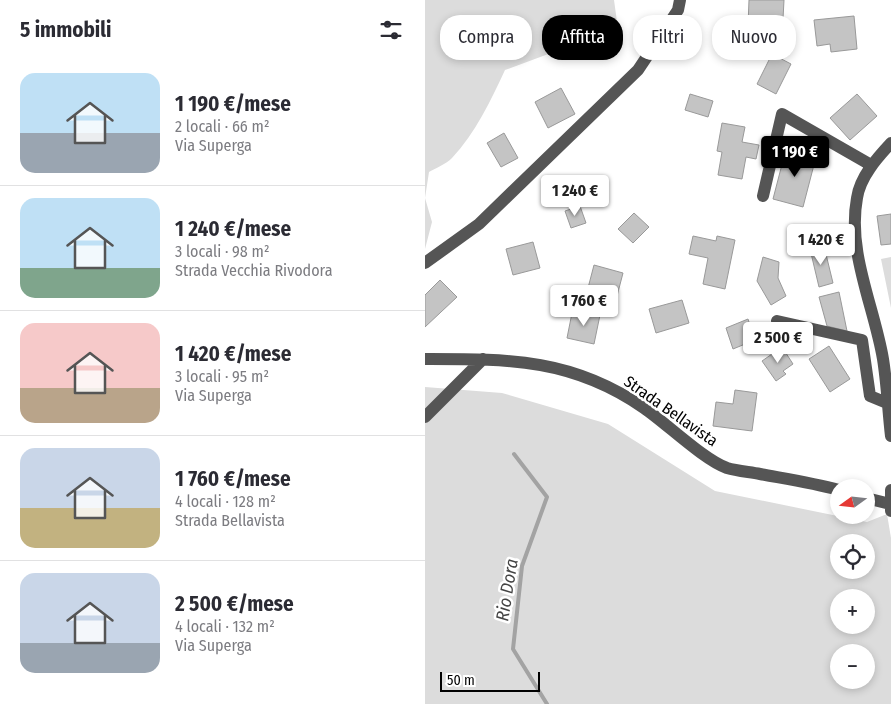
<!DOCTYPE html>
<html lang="it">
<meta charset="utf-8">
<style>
body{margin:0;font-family:"Fira Sans Condensed",sans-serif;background:#f7f7f7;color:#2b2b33;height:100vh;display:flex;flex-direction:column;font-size:19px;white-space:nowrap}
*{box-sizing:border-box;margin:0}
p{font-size:16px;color:#7c7c81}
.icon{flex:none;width:28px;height:28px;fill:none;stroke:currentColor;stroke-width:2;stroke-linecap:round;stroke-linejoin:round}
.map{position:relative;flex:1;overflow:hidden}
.sheet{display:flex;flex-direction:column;background:#fff;width:425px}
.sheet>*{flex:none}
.banner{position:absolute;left:15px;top:15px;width:375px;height:45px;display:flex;gap:10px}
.needle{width:32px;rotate:255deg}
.tools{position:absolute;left:405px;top:479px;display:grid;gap:10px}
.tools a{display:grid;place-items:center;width:45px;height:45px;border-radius:50%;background:#fff;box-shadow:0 2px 8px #0003;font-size:25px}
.scale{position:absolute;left:15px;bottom:12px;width:100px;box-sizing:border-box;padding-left:5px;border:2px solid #000;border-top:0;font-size:14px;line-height:18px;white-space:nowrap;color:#000;-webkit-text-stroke:4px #fff;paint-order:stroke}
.price{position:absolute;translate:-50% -42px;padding:0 11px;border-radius:5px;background:#fff;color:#222;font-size:16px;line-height:32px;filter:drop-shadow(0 1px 2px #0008)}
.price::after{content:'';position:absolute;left:50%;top:30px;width:15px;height:11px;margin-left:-8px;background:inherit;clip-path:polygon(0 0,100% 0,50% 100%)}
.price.current{background:#000;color:#fff}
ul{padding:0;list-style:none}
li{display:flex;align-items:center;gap:15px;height:125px;padding:0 20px}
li+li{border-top:1px solid #e1e1e2}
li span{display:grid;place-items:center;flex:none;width:140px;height:100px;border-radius:15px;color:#555}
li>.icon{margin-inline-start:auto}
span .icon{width:60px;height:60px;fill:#fffc;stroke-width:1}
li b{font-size:21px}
h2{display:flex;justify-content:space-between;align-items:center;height:60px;padding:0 20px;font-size:21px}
.chip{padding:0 18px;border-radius:20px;background:#fff;box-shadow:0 2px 8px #0003;font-size:18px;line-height:45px}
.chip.current{background:#000;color:#fff}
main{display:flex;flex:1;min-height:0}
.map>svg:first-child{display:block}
</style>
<main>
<section class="sheet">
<h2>5 immobili<svg class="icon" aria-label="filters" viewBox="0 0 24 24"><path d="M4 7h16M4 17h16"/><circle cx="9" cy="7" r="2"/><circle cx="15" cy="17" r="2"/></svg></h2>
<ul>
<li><span style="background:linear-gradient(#bfe0f5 60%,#9aa5b1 0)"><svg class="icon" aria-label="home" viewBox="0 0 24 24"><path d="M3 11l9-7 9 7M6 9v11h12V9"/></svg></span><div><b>1 190 €/mese</b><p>2 locali · 66 m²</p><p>Via Superga</p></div></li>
<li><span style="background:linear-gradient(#bfe0f5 70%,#7fa58c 0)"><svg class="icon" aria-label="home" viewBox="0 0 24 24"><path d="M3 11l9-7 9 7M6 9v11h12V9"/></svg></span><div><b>1 240 €/mese</b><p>3 locali · 98 m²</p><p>Strada Vecchia Rivodora</p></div></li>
<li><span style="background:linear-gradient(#f6c9c9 65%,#b9a48a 0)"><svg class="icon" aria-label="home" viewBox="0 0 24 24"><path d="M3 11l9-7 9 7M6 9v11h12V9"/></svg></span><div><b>1 420 €/mese</b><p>3 locali · 95 m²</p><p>Via Superga</p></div></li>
<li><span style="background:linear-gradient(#c9d6e8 60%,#c2b280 0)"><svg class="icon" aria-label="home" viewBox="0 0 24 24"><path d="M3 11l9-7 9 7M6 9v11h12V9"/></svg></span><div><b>1 760 €/mese</b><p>4 locali · 128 m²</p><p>Strada Bellavista</p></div></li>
<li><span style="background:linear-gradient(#c9d6e8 70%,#9aa5b1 0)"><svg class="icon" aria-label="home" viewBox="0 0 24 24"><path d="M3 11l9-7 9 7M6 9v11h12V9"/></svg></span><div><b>2 500 €/mese</b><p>4 locali · 132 m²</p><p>Via Superga</p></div></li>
</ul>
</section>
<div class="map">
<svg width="466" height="704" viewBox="0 0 466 704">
<rect width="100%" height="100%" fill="#fff"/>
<path fill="#dcdcdc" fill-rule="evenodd" d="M0,0H189L194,36L183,58L166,40L141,33L126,53L80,70C66,100 50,134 27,158C21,164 11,168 4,172L0,198L7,222L0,249Z
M466,257V308L456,259Z
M0,387L77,393L183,424L290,491L442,522L462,514L466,538V704H0ZM414,542H441V570H414ZM414,598H441V625H414ZM414,652H441V680H414Z"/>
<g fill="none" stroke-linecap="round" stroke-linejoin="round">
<path stroke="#a3a3a3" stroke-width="4" d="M89,454L122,497L97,566L88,649L122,704"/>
</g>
<path fill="#c4c4c4" stroke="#999" d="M324,0H359L358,19H347L346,28L323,26Z
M429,16L432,49L406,52L405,44L392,46L389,20Z
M347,54L366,64L351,94L332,84Z
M136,88L150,114L123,128L110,102Z
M265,94L288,101L283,117L260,110Z
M432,94L452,116L425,140L405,118Z
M297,123L320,127L317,142L334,145L331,159L321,157L317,179L293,175L297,152L292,151Z
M79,133L93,158L76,167L62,143Z
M361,149L391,157L378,207L348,199Z
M155,206L161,223L146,228L140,211Z
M209,213L224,227L208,243L193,229Z
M466,214V244L456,245L452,216Z
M268,236L291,241L292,236L310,240L300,289L278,284L283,258L264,254Z
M108,242L115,268L88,275L81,249Z
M399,246L408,283L394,287L385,249Z
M338,257L354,262L353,278L361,296L346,305L332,281Z
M169,265L198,273L192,296L163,288Z
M15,280L32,297L0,327V295Z
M414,292L422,331L402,326L394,297Z
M257,300L264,323L231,333L224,309Z
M153,310L175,315L169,344L142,338L147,313L153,315Z
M323,319L330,340L308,349L301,328Z
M404,346L425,379L405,392L384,359Z
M357,347L368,364L358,371L361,374L351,381L337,361Z
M310,390L332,393L327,431L288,426L291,402L308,404Z"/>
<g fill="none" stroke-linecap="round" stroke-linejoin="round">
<path stroke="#555" stroke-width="12" d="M466,143C452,158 435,177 432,198C422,252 449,306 458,359C462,384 463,410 466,436
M338,196L357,114L446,165
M0,263L54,224L213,70L253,10L255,0
M352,321L437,340L445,396L462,403
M0,359C83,359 147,358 219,408C241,423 279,460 302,468C312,471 325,472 335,474C362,479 388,483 414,490
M0,417L58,359
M466,490V511
M441,498L465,504"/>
</g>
<g text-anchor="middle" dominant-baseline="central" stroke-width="5" stroke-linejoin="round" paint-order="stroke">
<g font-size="16" fill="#000" stroke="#fff">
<text transform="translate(246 411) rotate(35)">Strada Bellavista</text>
</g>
<g font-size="18" font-style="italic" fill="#444" stroke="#fff">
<text transform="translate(82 590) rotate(-81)">Rio Dora</text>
</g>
</g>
</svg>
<div class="tools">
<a><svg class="needle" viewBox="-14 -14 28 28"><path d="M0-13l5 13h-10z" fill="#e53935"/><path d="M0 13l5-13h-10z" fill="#7c7c81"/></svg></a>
<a><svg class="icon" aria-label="locate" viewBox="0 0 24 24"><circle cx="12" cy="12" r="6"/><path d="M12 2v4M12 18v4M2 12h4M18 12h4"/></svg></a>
<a>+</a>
<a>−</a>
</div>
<div class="scale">50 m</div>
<b class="price current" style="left:370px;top:178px">1 190 €</b>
<b class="price" style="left:150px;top:217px">1 240 €</b>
<b class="price" style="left:396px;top:266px">1 420 €</b>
<b class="price" style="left:159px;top:327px">1 760 €</b>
<b class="price" style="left:353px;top:364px">2 500 €</b>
<div class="banner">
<a class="chip">Compra</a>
<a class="chip current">Affitta</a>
<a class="chip">Filtri</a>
<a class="chip">Nuovo</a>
</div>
</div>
</main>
